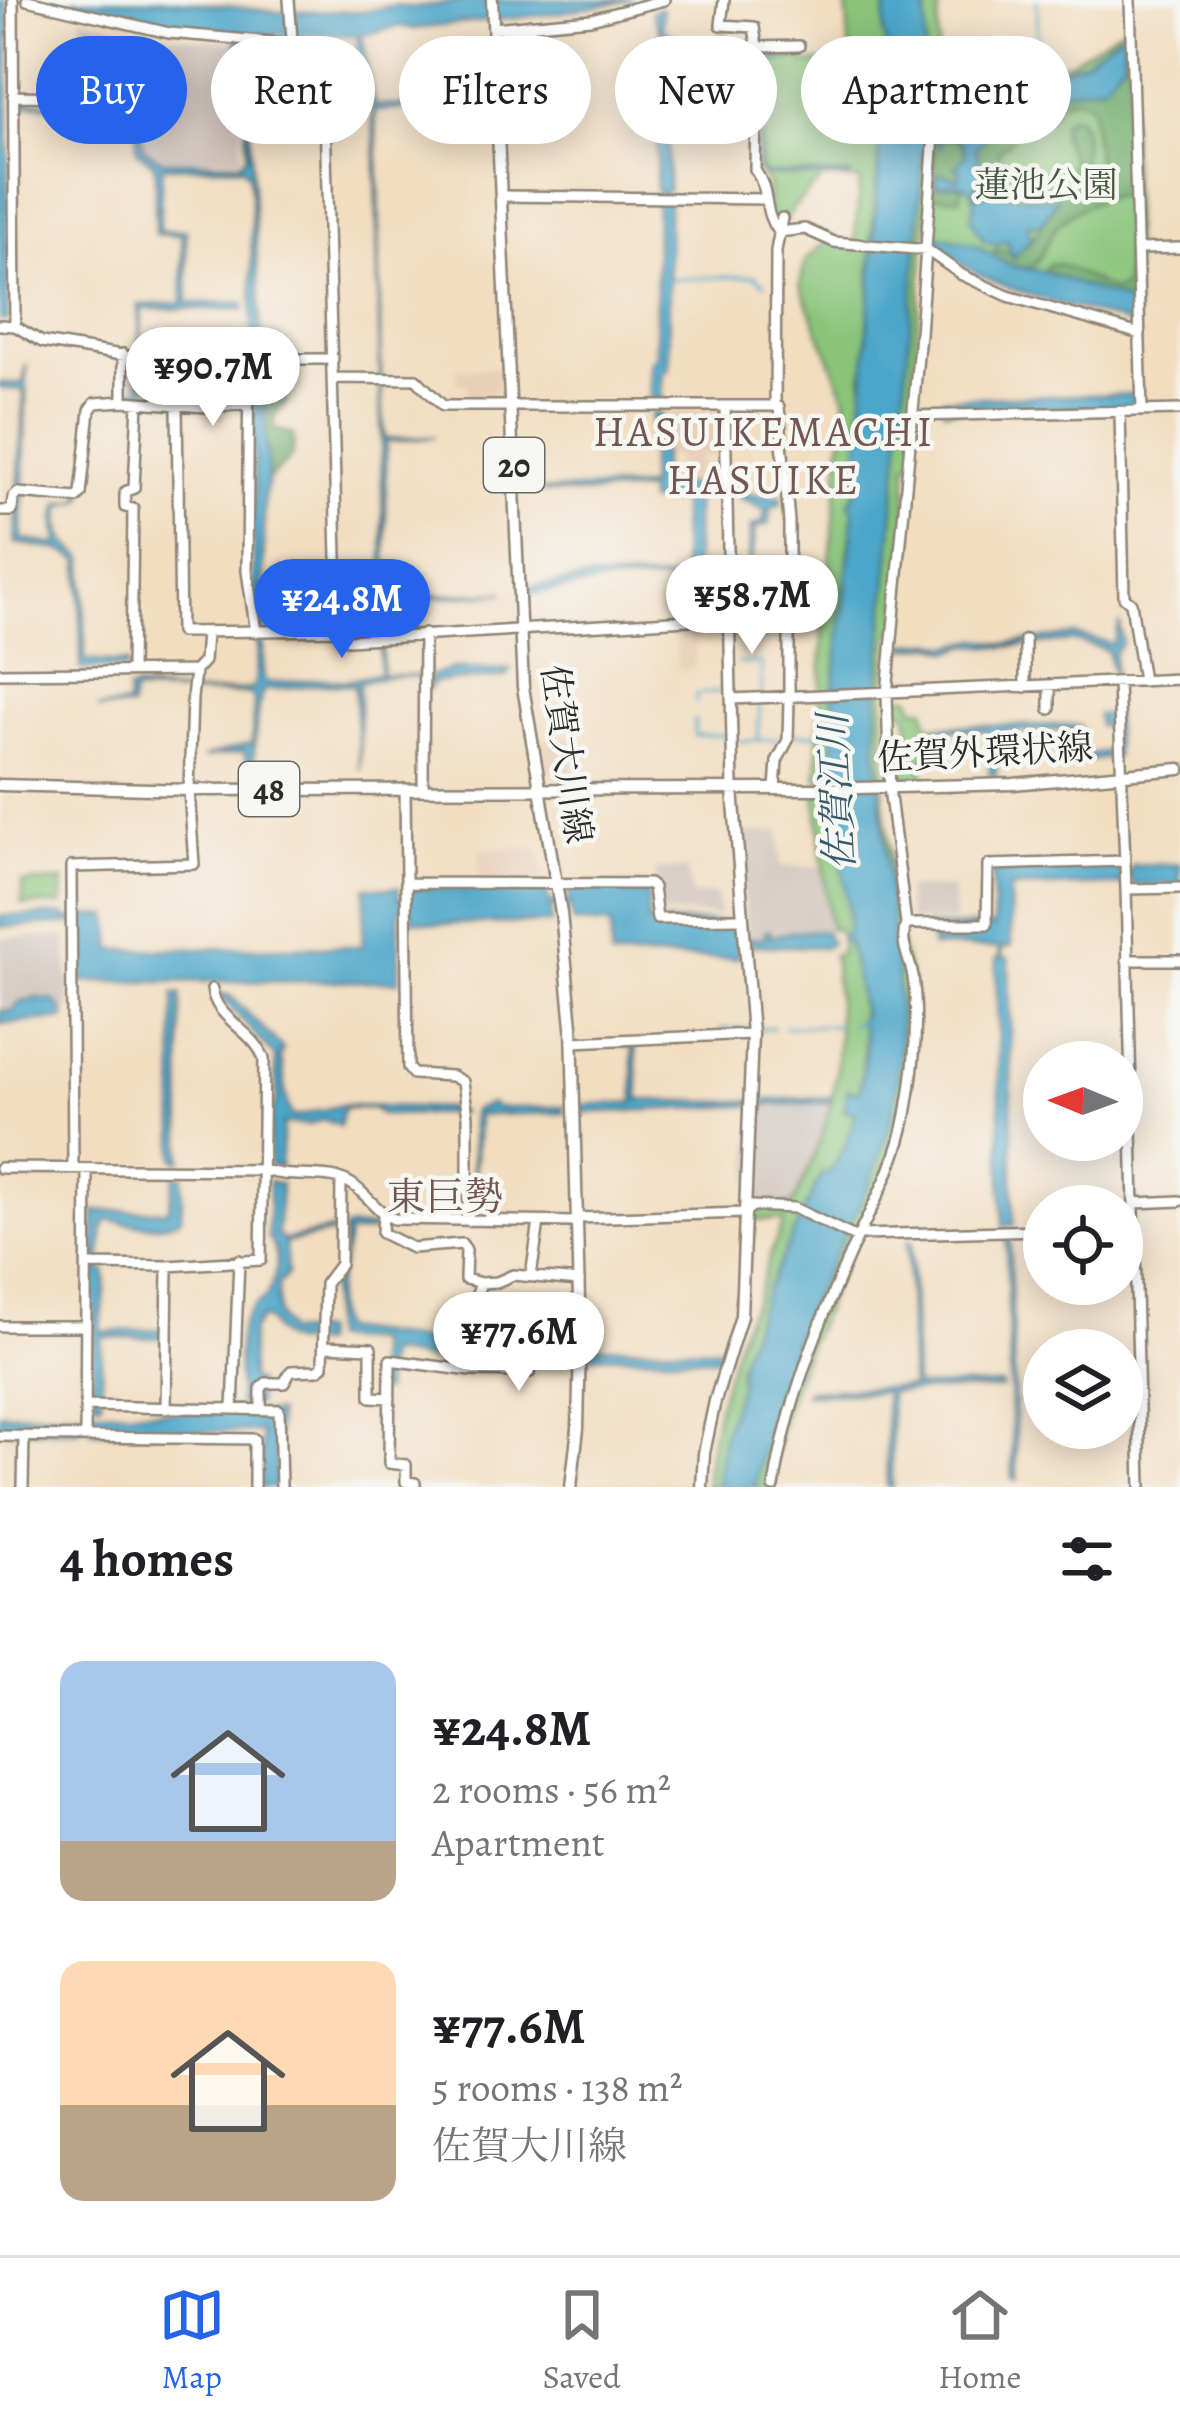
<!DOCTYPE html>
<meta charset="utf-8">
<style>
body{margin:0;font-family:Alegreya,"Noto Serif JP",serif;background:#f6f6f6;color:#202124;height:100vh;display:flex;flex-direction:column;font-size:45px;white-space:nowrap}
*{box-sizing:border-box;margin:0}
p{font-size:39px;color:#757577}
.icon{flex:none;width:66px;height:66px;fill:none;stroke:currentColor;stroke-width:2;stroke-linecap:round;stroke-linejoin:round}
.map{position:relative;height:1487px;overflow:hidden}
.drawer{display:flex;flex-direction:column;background:#fff;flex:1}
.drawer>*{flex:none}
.banner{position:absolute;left:36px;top:36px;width:1110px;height:108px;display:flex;gap:24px}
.needle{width:78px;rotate:271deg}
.tools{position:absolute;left:1023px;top:1041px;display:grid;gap:24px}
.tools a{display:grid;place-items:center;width:120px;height:120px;border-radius:50%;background:#fff;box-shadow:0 6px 30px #0003;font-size:60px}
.price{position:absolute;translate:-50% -102px;padding:0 27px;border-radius:42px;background:#fff;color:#222;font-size:39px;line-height:78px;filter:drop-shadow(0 3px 6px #0008)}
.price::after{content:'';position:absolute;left:50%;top:72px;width:36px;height:27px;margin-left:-18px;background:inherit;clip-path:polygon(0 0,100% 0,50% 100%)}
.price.current{background:#2563eb;color:#fff}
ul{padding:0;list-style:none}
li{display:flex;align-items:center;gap:36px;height:300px;padding:0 60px}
li span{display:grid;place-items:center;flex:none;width:336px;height:240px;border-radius:24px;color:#555}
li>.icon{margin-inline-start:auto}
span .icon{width:144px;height:144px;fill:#fffc;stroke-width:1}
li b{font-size:51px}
h2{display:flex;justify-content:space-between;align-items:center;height:144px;padding:0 60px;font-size:51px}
.tag{padding:0 42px;border-radius:54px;background:#fff;box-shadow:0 6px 30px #0003;font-size:42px;line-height:108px}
.tag.current{background:#2563eb;color:#fff}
.menu{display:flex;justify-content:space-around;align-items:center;height:168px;border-top:3px solid #e0e0e0;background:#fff;font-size:33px;color:#757577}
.menu a{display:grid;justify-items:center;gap:6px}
.menu .current{color:#2563eb}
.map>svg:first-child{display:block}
</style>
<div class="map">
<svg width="1180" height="1487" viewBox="0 0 1180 1487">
<rect width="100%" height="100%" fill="#f6f6f2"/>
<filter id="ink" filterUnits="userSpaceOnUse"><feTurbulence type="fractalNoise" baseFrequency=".00833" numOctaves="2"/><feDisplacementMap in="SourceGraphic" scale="24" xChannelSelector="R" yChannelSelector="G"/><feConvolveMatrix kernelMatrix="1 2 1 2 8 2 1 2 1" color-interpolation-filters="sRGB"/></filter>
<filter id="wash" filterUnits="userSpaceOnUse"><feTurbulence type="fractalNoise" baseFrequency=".004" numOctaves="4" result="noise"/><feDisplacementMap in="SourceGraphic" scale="48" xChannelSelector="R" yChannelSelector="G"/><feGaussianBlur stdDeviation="2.7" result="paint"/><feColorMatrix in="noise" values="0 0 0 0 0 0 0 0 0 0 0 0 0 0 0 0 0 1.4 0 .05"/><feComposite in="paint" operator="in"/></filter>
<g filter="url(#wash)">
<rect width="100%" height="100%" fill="#f2ddc0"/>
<path fill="#e9ceb7" d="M500,367L499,390L483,403H467L468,385L458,383L456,369Z
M657,410H718L722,414L721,456L699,455V485L679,488L675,456H655Z
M698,620L694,669L677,670L676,621Z
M572,736L573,778L549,773L541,739Z
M479,848H538L545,880H479Z"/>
<path fill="#cec1ba" d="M82,17L134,31L228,43L355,46L356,66L367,79V92L331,88L318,80L289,75L246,73L236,77L242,95V158L164,160L145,150L144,92H83Z
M780,831V866L825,867L830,929L793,930L784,938L747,940L738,834Z
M656,869L687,870L692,895L715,894L720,915L656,914Z
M905,888H953L954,921H909Z
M66,937L70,1011L54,1002L0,1011V938Z
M833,1099L820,1148L793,1204L749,1202L752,1102Z"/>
<path fill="#89c479" stroke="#5a7852" stroke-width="3" fill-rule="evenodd" d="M846,0H886L884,33L887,47L872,235L868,357L862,376L865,393L855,493L849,503L854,513C842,605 831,695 833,788C834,837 852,886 847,935L840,936L838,929H830L816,795L822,794V779L817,778L823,631L846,398L800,285L805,261L826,241L854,249L860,180L823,178L794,207L785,222H775L769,216L768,185L757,170L759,51L802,50L803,64L850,58Z
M926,0H939L938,71L932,76L931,150L911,415L918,421L914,463L907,464V517L898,627L889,638L884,698V802L902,952L910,977L913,1030L903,1119L875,1200L845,1252L841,1270L805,1353L784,1412L768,1487H755C767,1424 784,1362 810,1304C838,1242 875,1186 891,1120C905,1061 900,1006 895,947L898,941H894L877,755L878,691L918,239L925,121Z
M1124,26L1127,28L1135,305L1030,268L1011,266L974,244L930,235L937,82L942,77L1035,71L1070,62ZM1119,34L1102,84L982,103L970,83L1041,78L1083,61Z
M910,696L915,708H925L928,725H934L936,756L921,758L924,779H893L890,735L909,732L908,714L897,707L896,697Z
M63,881L62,905H22V883Z
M847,940C859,992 870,1040 859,1093L848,1091L844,1111H855L848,1141L830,1173H822L766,1291L738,1366L739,1385L723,1435L717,1487H706C708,1434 723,1381 741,1330C746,1316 756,1302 760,1287C766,1266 772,1247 782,1226L783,1220H750L751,1209L793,1204C840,1106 844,1061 833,955L841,953V941Z"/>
<path fill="#6eaa69" stroke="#4c6a4a" stroke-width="3" d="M1124,59L1128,61L1135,305L1045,272L1048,264H1060L1113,291L1125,287L1127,202L1119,195C1100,197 1070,211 1057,226C1045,240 1045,257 1030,268L1011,266L994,258L995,249L1014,254L1031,242L1057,200L1053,179L1067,173L1071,159L1062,138V123L1069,116H1077C1090,133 1083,159 1078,177L1083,185L1091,182L1097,164L1091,104L1078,98L1061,100L1049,117L1013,124L1011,140L998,151L999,170L1008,178L1005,193L989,192L977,197L974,188L980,182L976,148L986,135L960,129L942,132L940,143L941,138L958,137L967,154L956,166L960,169L959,179L939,173L962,188L960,198L932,196L937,108L992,99L1004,105H1019L1056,92L1103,84Z
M264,381L284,391L286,403L275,415L273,428L293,435C297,458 285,465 268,479L264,442Z"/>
<path fill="#4ba6c9" stroke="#3b687a" stroke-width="3" fill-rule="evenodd" d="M0,0L6,1L9,17L8,320H0Z
M72,0H172L280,12L366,11L396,5L413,8L468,0H633L543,15L414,29L401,26L362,35L374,105L457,106L375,111C384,220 375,330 385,439L435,437L386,442V596L504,593L383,601L382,675L430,676L455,669L511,670L505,677L434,682L429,689V681C409,671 381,677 359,683L360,770L354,686C331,680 290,689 263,690C257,709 251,760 255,778H250L244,752L203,758L252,743L254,701L251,694L133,692L131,708L97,709L128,705V691L134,688L197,694L252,689L255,683C259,650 260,621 254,588C251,569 256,551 253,532C250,513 257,496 254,476L251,198L248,173L242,166L162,167L159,231L186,230L188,303H244V309H142L141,354L147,389L144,393L128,394L127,389L137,388L140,383L139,305L183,303L182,235L155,234V165L137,151L135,106L19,105V101L138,103L143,106L140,120L143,149L163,161L241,162L247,156L246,98L235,34L123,17ZM240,35H357L359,65L368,77L376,156L384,595L378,603L380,673L348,681L324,679L268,683L263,677L264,500L268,479L262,361L257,356L262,353L248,98L242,75Z
M886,0H926L925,121L918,239L878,691L877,755L894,940L899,944L895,947C900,1006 905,1061 891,1120C875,1186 838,1243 810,1304C784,1362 767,1424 755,1487H717L723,1435L739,1385L740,1360L766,1290L822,1173H830L848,1141L855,1112L843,1111L848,1090L859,1092C863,1071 872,1040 858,1022L863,1014L848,941H841L840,936L847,934L849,914L833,794V694L854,513L849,503L855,493C869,345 875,196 887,48L884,33Z
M657,8L662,9V30L669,31V64L721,63L725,30V62L796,58L762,64L760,170L764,174L850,175V178L763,175L757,170L759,64L669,67L668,191L663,192V201L668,202L669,370L663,373L662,401L650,400V361L656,358V202L660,201V192L656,191L659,30L652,12Z
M1120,34H1124V59L1103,84L1056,92L1019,105L992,99L942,106L946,81L1041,78L1083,61Z
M960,129L984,131L986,135L976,148L981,171L974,188L977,197L989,192L1057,200L1040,225L1029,224L1028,233L1034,234L1013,259L1007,241L996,245L983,240L971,218L975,202L971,189L957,184L936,186L938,173L959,179L960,169L956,166L966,154L963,143L952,135L941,138V147L937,142L942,132Z
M938,236L974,244L1011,266L1045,272L1135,305L1136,321L1132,326C1066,301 989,295 936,244Z
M27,364L22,539L58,545C57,531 53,517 60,503L77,502L85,488L95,433L83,499L63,506C55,533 64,543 84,558L85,660L127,663L126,668L81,669L80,561L60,550L15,543L24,390L0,388V383H23Z
M1136,394L1137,406L944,410L943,398Z
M652,413L661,414L662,484L695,486V568H682L681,502H648L647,491L574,494L527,491L648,487Z
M734,466L740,493L781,496L782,502L771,509L769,524L755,529L751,581L610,582L530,594L529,587L590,579L747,580L751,527L763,522L765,510L738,497Z
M1120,623L1122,643L1114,653L1115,757L1077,762L1071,730L997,732L996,776L989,775L992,738L986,731L938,729L937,726L1072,725L1080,726L1083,755L1109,751V729L1098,725L1097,715L1114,714V680L1107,650L1075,641L1004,647L968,645L951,651L934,645L896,649L897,644L934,642L950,646L978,639L1004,644L1076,635L1113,644Z
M1180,864V884L1135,886L1129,877L1121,878L1120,885L1010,888L1011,947L1002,948L1003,958L1009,959L1014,1225L1003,1226L996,959L1000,958L999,948L932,947V937L926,936V926L993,927L992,871L995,869L1119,865L1121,873L1129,874L1133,865Z
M366,887L399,888V898L408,901L412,888H545L549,902L570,903L568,887H648V923L735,922L737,939L765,938V931H770L771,937L794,931H824L831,943L824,947L738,945V958H611V925L573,922L571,908H550L552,923L437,924L412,920V911L402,909L399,912V981L81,982L80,923L0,927V916L65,915L66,919H79L80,915L110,916L113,950L362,946Z
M174,994H181L182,1160L179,1161L175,1158Z
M219,994L231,996L283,1049L280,1055C287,1074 281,1102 294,1117L342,1105L449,1108L462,1113L382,1115L373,1108H343L339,1126L323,1119L309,1125L283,1124L280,1168L269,1165L270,1117L277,1099L275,1057Z
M37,998L54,1001L64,1011L65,1019L0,1024V1011H11L21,1002Z
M615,1044L635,1045L640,1100L724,1102L831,1097L830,1102L582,1113V1105L635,1102L632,1047Z
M490,1104L498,1108L563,1107L564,1113L478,1115L473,1214L472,1111Z
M175,1176H183L181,1218C162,1231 131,1223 108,1220L104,1226L100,1269L105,1271C108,1291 101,1311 101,1332L163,1329L164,1338L102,1337L101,1402L92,1400L94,1273L99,1261L95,1257V1211L168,1210Z
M269,1181L281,1184L277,1236L285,1240L336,1229V1232L285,1243L287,1275L278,1284V1315L288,1333L321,1331L320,1344C292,1344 282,1347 268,1320L261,1318L251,1332L250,1379L257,1382V1404H239C239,1366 228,1317 267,1297C275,1277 284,1256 268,1238Z
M377,1227V1231L348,1234C345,1268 325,1296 340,1329L429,1341L437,1335L440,1341L466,1350L471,1346L503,1353L510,1347L502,1342L504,1337L513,1339L531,1319H541L521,1333L515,1344L573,1346L572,1355L528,1354L527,1367L467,1366L386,1353L384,1391H376L375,1342L330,1339V1283C345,1268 344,1252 343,1231L347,1228Z
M1006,1237H1010L1017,1480L1013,1479Z
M907,1242H911L915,1387L1002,1385V1389L890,1392L892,1487H887L885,1392L806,1394V1390L911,1387Z
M589,1346L717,1348L724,1350L722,1358L589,1355Z
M93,1410L277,1413L275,1487H261V1432L93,1431L90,1427L80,1426L78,1430H0V1413L78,1412L90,1416Z"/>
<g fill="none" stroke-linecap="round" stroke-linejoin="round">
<path stroke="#4ba6c9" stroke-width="3" d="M1037,0L1038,59
M669,279L755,276L765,284
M923,401H931
M738,663H761L762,692
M696,703V694L720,692L725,685V665
M695,720L694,735H723L726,740
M793,734H816
M823,734L833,735
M758,737L760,702
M739,741L785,739
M851,1025L858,1022
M784,1027L836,1025
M758,1028H774
M721,1029H746"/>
</g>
</g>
<g filter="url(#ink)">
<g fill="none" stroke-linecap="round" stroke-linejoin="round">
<g stroke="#8e8476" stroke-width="14">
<path id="minor" d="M13,0L15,326
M27,0L169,33L294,44
M289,0L296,92L322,106L325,116L339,630
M724,0L721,25L754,27L757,47
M1130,0L1142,411
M493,28L591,19L664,0
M13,96L148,98
M497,103L506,101V34L532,33L530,24
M501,196L766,199
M778,232L805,229L834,242L927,250L962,275L1008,296L1140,334
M778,232C761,209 772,194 755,170L757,47L799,46
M1137,249L1180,248
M0,325L15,326L42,342L146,359H333
M123,354V401L207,407L249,404
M249,359L247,571L256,632
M334,378L416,379L443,406H775
M177,405L180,632L339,630L348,640L789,614
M725,407L733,789
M1120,412L1124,597L1131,603L1143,681
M914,416L1180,410
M0,511H12L13,498L18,493L77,498L81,494L90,410L95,403L123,401
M131,671L133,509L125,507V492L134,488L138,403
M0,673L195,671
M1118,683L1126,889L1180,888
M1025,687V640
M1050,687V709
M732,699L1180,679
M405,789L408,1068L413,1074L452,1076L463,1082L468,1116V1221
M423,789L424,634
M775,789L777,761L788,740L789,699V522L779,407L775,406L776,251L782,218
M406,883L649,884L653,887L657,919L741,918
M1126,889L1141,1487
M906,924H987L988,865L1125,861
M1127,960H1180
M572,1042L752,1034
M0,1168L264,1170C290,1179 315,1172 340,1179C362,1184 373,1211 394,1219L577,1222
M73,1168L71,867L194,864L189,790L192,698L195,671L204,661L206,633
M1135,1203L1180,1201
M383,1215L382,1233L412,1248L462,1244L466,1250L465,1279L481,1283
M577,1218L744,1213L752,1206L794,1208L857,1238
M861,1235L1044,1230
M87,1265L168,1266L261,1260L264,1059C255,1031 215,1019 212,989
M531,1276L539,1222
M0,1326H86
M325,1346L371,1348V1397L390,1398
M457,1369L467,1322L481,1283L497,1282L513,1275L579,1281
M86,1406L279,1410L281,1487
M166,1409L168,1266
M233,1409L239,1260
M261,1409V1388L266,1383H284L291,1371L318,1370L323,1366L325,1284L340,1264L341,1179
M0,1436L254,1439V1487
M85,1437L87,1169
M23,1487L24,1436
M415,1487V1483L406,1482V1465L389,1463L390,1360L471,1371L530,1372L532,1359L580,1361
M774,1487C787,1404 817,1328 851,1251C872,1206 897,1165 906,1115C914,1071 919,1022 913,977C910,958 899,944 906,924L890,796L887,694L920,334L935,119"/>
</g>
<g stroke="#8e8476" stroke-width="15">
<path id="major" d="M492,0L523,687L561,913L572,1026L580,1341L578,1428L571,1487
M0,785L189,790L818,789L1013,784L1180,769
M702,1487L704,1453L715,1401L741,1316L752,1034L733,789"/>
</g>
<use href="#minor" stroke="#fff" stroke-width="9"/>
<use href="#major" stroke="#fff" stroke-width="10"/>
</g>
</g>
<g text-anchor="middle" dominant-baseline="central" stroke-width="9" stroke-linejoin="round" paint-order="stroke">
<g fill="#f6f6f2" stroke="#686867" stroke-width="3">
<rect x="484" y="438" width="60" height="54" rx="9"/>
<rect x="239" y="762" width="60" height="54" rx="9"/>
</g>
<g font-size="33" font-weight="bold" fill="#2b2b2b">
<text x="514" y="465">20</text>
<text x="269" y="789">48</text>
</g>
<g font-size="36" fill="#475942" stroke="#f6f6f2">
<text x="1046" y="184">蓮池公園</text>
</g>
<g font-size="36" fill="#2b2b2b" stroke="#f6f6f2">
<text transform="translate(985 752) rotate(-3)">佐賀外環状線</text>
<text transform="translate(567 754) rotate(82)">佐賀大川線</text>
</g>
<g font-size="39" font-style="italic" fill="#385c6a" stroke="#f6f6f2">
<text transform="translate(836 792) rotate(-93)">佐賀江川</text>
</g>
<g font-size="39" fill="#725753" stroke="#f6f6f2">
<text x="445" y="1196">東巨勢</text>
</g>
<g font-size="42" letter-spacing="3" fill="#725753" stroke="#f6f6f2">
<text x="764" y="431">HASUIKEMACHI<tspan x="764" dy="48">HASUIKE</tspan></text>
</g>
</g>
</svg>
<div class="tools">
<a><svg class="needle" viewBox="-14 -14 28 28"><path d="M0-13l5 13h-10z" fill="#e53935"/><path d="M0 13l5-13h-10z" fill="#757577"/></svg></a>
<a><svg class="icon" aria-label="locate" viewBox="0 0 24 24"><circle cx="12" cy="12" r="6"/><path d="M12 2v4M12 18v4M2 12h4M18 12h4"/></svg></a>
<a><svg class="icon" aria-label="layers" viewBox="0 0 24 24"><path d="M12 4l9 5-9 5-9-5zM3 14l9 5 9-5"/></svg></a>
</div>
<b class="price" style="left:213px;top:429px">¥90.7M</b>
<b class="price" style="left:752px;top:657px">¥58.7M</b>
<b class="price current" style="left:342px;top:661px">¥24.8M</b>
<b class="price" style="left:519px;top:1394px">¥77.6M</b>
<div class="banner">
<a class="tag current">Buy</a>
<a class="tag">Rent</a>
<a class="tag">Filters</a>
<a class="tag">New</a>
<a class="tag">Apartment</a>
</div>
</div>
<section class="drawer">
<h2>4 homes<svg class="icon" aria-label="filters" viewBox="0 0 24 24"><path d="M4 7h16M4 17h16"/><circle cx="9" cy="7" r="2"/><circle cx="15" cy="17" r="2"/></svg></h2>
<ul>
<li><span style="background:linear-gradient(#a9c7e8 75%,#b9a48a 0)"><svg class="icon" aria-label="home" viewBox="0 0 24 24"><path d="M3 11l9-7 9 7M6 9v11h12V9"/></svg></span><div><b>¥24.8M</b><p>2 rooms · 56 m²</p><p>Apartment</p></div></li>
<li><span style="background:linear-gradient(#ffd9b3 60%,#b9a48a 0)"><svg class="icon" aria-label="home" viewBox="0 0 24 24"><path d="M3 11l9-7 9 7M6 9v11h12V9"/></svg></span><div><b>¥77.6M</b><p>5 rooms · 138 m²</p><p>佐賀大川線</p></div></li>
</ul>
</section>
<nav class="menu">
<a class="current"><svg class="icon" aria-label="map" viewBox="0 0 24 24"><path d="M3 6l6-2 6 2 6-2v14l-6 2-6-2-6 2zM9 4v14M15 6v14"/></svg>Map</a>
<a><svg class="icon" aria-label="saved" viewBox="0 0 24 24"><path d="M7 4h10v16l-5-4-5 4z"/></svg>Saved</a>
<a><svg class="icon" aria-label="home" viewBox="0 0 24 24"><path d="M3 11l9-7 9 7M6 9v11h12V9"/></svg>Home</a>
</nav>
